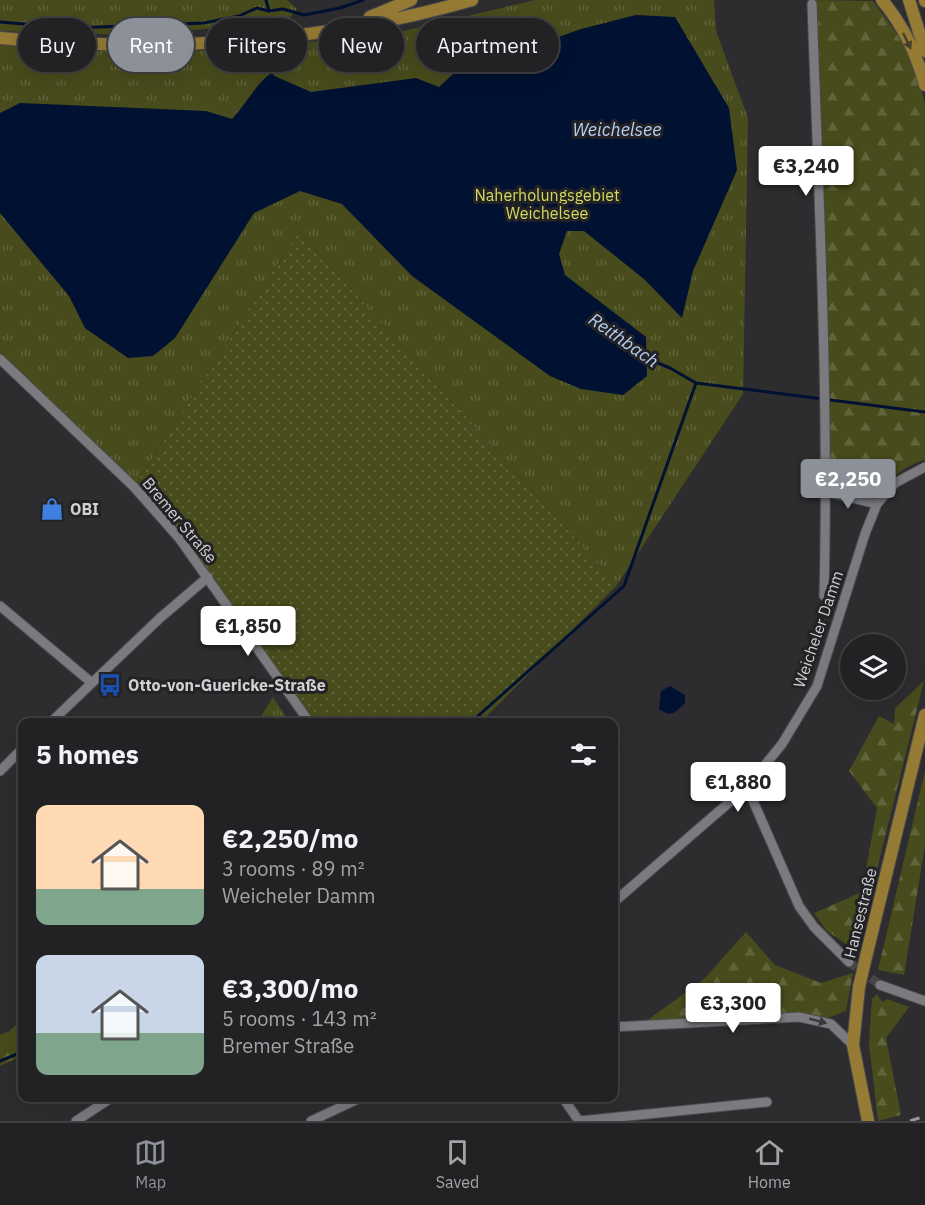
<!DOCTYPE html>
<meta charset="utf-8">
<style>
body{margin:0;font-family:"IBM Plex Sans",sans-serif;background:#2a2a2c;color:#f1f3f6;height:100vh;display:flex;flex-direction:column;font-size:22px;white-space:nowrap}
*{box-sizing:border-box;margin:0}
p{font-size:20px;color:#a2a4a6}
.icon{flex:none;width:33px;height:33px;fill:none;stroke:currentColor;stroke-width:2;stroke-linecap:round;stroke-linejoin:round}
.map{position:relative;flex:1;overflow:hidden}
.details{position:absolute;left:18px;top:718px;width:600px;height:384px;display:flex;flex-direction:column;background:#222224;border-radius:12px;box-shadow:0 6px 24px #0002,0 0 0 2px #3f3f41}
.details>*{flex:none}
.guide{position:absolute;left:18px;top:18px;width:600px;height:54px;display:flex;gap:12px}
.fabs{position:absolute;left:840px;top:634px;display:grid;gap:12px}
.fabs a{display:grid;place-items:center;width:66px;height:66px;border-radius:50%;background:#222224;box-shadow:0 6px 24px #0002,0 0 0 2px #3f3f41;font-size:30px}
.price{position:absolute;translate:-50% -51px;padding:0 14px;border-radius:6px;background:#fff;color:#222;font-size:20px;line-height:39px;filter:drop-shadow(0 2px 3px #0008)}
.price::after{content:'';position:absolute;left:50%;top:36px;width:18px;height:14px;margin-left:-9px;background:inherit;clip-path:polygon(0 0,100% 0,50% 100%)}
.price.selected{background:#8c9099;color:#fff}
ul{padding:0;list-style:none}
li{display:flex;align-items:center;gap:18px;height:150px;padding:0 18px}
li span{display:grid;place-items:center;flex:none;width:168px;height:120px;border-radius:12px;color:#555}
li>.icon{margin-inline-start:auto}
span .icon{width:72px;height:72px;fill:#fffc;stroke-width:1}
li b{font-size:26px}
h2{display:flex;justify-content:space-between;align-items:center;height:72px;padding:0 18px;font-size:26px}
.chip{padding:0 21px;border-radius:27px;background:#222224;box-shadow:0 6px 24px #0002,0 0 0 2px #3f3f41;font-size:21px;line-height:54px}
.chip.selected{background:#8c9099;color:#fff}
.menu{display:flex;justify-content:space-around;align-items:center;height:84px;border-top:2px solid #3f3f41;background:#222224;font-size:16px;color:#a2a4a6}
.menu a{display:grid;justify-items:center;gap:3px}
.menu .selected{color:#8c9099}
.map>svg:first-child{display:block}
</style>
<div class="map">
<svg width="925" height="1121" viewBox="0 0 925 1121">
<defs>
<pattern id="grass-tufts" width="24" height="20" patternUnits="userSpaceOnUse" patternTransform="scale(1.5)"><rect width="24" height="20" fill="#484b1b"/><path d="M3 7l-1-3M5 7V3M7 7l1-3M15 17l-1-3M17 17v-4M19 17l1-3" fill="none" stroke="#61643b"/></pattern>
<pattern id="forest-firs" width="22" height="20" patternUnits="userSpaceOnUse" patternTransform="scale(1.5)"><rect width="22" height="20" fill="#484b1b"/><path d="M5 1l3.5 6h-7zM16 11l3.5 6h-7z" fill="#61643b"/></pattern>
<pattern id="garden-dots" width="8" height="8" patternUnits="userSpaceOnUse" patternTransform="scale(1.5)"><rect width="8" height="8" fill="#484b1b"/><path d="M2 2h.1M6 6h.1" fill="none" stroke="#61643b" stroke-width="1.8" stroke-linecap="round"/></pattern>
</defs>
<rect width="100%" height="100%" fill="#2d2d30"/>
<path fill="url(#grass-tufts)" d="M0,0H287L297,9L285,23L126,35L0,31Z
M535,0H714L716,31L748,118L743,394L617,585L299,231L134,487L0,359V44L52,49L182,52L382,36Z
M273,697L290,723H257Z"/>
<path fill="url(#forest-firs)" d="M812,0L873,1C902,39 914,57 925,104V460C903,465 883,485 868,500L827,492Z
M924,681L855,957L849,946L827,931L814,913L862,892L877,808L849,771L879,716L894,724L895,708Z
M925,771V845L904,975L878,970Z
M746,932L775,965L821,983L853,973L846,1011L822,1020L641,1025L704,979Z
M877,994L882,1002L887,999L909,1007L886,1038L901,1115L878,1121L869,1044L872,999Z
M22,1019V1056L0,1066V1035L10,1031Z"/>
<path fill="url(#garden-dots)" d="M299,231L617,585L480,723H310L234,613L134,487Z"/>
<path fill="#001132" d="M636,15L675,17L729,108L737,170L693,271L682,318L644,279L584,231H567L559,254L565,275L646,337L647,376L623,395L581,389L550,376L412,276L342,204L300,191L254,213L175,338L153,356L128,358L85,328L69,296L0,213V113L20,103L206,111L232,119C244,106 258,82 270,74L311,92L416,78L439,87L454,73L489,52L528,48L581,29Z
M670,686L685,695V703C675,712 672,718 659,709L661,691Z"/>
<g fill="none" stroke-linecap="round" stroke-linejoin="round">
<path stroke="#001132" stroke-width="3" d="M266,0L269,11
M0,22L72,28L204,23L239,16L257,8L269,11L283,9L304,15L340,8L363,0
M272,48V76
M696,383L925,412
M470,723L624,586L696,383L670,368L646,358
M0,1061L22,1052"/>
<path stroke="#464648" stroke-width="9" stroke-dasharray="9 4.5" stroke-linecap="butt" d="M849,962L880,985"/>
<g stroke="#4a4a4c" stroke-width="11">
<path id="minor" d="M812,4C819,202 829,399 824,596
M0,359L134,487L179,538L310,723
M827,492L877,504
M0,606L92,683
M50,723L160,618L208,577
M0,771L22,749
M747,787L799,906L814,927L849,962
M614,902L747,787L782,744L817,686L865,534L877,504L895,483L925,467
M880,985L925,1001
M614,1027L799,1017L831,1024L853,1045
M563,1098L579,1121
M76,1121L111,1098
M311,1121L360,1098
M579,1121L767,1102"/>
</g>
<g stroke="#4a4a4c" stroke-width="14">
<path id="major" d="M882,0C902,24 917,55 925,85
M909,0L925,51
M925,0V1
M370,17L411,0
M0,38C157,53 320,44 472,0
M866,957L925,715
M859,987L853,1045L868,1121"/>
</g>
<use href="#minor" stroke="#7b7a7f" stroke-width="9"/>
<use href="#major" stroke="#967b35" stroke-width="12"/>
<path stroke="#9b9b9d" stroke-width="3" stroke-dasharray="10 10" stroke-linecap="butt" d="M910,1121L925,1116"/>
<g stroke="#4a4a4c" stroke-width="14" stroke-linecap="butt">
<path id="major-bridge" d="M859,987L866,957"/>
</g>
<use href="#major-bridge" stroke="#967b35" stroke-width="12"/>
</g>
<defs><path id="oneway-solid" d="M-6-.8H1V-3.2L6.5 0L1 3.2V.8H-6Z" transform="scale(1.5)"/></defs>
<use fill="#463d2a" href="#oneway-solid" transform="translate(907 41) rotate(64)"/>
<use fill="#39393c" href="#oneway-solid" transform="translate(818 1021) rotate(15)"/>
<defs>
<g id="shop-bare" transform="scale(1.8)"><path d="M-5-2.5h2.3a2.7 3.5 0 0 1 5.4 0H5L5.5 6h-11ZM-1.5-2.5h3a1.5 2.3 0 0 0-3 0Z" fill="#3f7fe0" stroke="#232326" stroke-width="2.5" paint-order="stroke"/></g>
<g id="bus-bare" transform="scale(1.8)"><path d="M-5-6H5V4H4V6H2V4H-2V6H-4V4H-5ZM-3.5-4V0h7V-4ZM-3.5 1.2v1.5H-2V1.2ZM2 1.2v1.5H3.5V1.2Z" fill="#1a4fb4" stroke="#232326" stroke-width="2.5" paint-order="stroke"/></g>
</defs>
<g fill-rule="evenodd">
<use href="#shop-bare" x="52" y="509"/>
<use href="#bus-bare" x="110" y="685"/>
</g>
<g text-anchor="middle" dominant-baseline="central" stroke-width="6" stroke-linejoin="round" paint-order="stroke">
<g font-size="16" fill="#d1da5d" stroke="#232326">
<text x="547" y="195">Naherholungsgebiet<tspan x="547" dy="18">Weichelsee</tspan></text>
</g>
<g font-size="16" font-weight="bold" fill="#d1d1d3" stroke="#232326" text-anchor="start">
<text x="70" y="509">OBI</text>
<text x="128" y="685">Otto-von-Guericke-Straße</text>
</g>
<g font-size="16" fill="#d1d1d3" stroke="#232326">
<text transform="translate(180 520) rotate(50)">Bremer Straße</text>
<text transform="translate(818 629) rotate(-71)">Weicheler Damm</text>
<text transform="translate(860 913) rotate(-76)">Hansestraße</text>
</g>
<g font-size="18" font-style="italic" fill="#b6cff5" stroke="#232326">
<text x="617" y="129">Weichelsee</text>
<text transform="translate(624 340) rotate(35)">Reithbach</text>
</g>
</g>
</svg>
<div class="fabs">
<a><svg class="icon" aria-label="layers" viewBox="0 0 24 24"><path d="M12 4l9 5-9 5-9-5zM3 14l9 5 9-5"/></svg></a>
</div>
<b class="price" style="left:806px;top:197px">€3,240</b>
<b class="price selected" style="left:848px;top:510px">€2,250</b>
<b class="price" style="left:248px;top:657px">€1,850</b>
<b class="price" style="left:738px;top:813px">€1,880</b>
<b class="price" style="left:733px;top:1034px">€3,300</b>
<div class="guide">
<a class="chip">Buy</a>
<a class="chip selected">Rent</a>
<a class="chip">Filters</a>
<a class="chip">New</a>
<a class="chip">Apartment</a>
</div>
<section class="details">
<h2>5 homes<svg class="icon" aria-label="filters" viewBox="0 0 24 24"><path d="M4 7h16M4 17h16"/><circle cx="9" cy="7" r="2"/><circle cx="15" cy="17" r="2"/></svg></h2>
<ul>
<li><span style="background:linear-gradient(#ffd9b3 70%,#7fa58c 0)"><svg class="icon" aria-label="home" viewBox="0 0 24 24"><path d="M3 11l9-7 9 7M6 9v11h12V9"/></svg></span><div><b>€2,250/mo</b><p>3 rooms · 89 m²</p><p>Weicheler Damm</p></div></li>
<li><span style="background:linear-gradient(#c9d6e8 65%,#7fa58c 0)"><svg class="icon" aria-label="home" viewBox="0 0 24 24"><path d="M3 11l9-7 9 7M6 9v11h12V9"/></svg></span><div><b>€3,300/mo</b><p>5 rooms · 143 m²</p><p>Bremer Straße</p></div></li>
</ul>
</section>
</div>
<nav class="menu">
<a class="selected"><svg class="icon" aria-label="map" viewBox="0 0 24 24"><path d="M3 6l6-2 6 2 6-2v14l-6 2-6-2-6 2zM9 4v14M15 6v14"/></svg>Map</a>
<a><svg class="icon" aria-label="saved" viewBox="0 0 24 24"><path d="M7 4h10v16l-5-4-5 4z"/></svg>Saved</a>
<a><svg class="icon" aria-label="home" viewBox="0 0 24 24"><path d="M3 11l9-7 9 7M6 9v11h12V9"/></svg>Home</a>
</nav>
